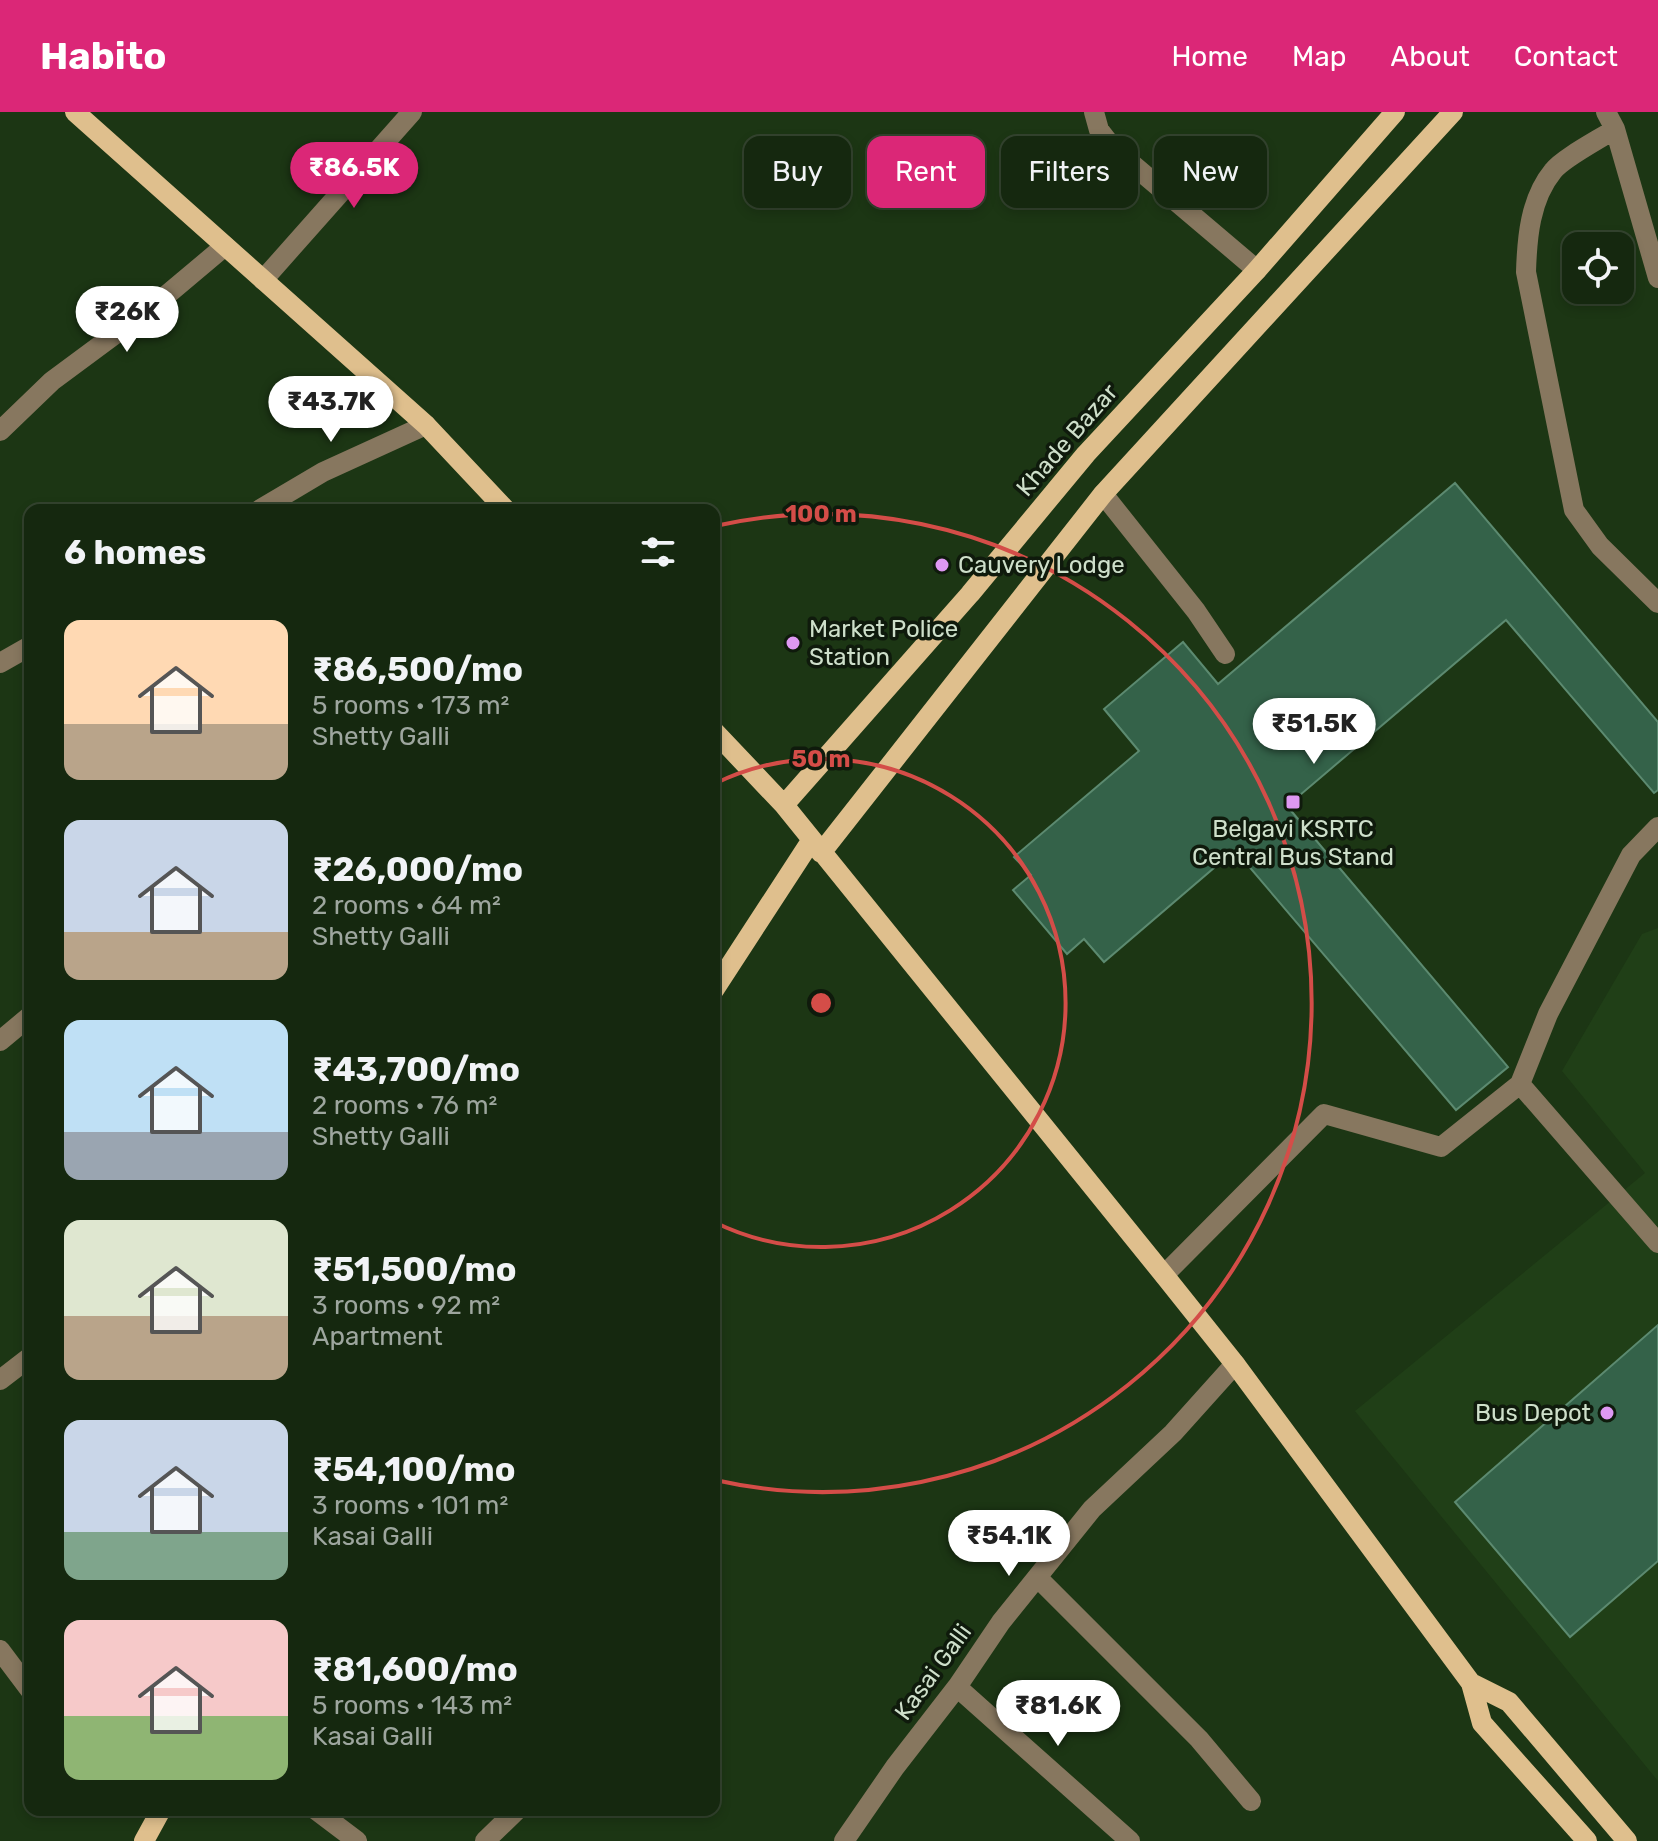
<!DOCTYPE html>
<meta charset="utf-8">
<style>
body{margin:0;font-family:Rubik,sans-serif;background:#1e3018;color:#f1f3f6;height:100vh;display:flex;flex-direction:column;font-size:30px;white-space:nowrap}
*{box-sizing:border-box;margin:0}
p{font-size:26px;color:#9da69e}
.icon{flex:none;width:44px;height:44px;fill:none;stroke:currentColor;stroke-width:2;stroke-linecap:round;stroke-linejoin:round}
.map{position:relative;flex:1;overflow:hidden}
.drawer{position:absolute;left:24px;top:392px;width:696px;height:1312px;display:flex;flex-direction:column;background:#15280f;border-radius:16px;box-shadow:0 4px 12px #0003,0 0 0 2px #34442f}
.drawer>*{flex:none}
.banner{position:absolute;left:744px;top:24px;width:760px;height:72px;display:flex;gap:16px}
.controls{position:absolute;left:1562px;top:120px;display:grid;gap:16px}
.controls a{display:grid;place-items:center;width:72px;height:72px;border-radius:16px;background:#15280f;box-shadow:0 4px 12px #0003,0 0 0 2px #34442f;font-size:40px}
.price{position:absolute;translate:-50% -68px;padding:0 18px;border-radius:28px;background:#fff;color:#222;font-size:26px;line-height:52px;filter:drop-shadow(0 2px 4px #0008)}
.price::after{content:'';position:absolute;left:50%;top:48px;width:24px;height:18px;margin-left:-12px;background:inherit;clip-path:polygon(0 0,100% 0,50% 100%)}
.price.on{background:#db2777;color:#fff}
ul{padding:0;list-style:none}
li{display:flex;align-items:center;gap:24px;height:200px;padding:0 40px}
li span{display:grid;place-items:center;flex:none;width:224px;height:160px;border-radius:16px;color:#555}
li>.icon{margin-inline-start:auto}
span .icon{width:96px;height:96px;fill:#fffc;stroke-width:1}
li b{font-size:34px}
h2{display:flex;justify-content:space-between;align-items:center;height:96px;padding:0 40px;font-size:34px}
.tag{padding:0 28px;border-radius:16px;background:#15280f;box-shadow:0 4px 12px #0003,0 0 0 2px #34442f;font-size:28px;line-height:72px}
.tag.on{background:#db2777;color:#fff}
header{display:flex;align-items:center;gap:48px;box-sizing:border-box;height:112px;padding:0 40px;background:#db2777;color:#fff}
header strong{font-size:38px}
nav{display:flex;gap:44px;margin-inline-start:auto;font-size:28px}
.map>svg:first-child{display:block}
</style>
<header>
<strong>Habito</strong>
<nav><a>Home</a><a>Map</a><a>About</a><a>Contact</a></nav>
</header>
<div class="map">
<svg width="1658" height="1729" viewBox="0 0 1658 1729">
<rect width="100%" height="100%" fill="#1c3614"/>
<path fill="#203f17" d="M1658,816V1669L1355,1299L1645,1061L1562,959L1642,822Z"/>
<path fill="#346249" stroke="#5c8a70" stroke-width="2" d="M1455,371L1658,610V678L1654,681L1506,508L1287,694L1508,955L1456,998L1235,738L1104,850L1084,827L1067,842L1013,778L1031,763L1014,745L1139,639L1104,597L1183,530L1218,572Z
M1658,1213V1449L1570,1525L1455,1390Z"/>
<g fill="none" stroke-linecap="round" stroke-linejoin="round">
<path stroke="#87775f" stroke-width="20" d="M1094,0L1099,18L1113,36L1257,158
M1606,0L1615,17L1658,166
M1615,17C1600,27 1563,46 1553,59C1530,87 1527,126 1526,160L1574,398L1600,434L1658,491
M263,168L412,0
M0,319L52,269L156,192L225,134
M1103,382L1196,499L1225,542
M259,398L323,360L426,313
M0,551L30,534
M0,929L30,904
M1520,972L1658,1131
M1164,1163L1324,1002L1441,1035L1520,972L1548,902L1631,743L1658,715
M0,1268L30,1245
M1038,1466L1199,1627L1251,1689
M0,1538L30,1578
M957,1575L1130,1729
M316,1698L357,1729
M485,1729L517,1698
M844,1729L895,1655L957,1575L1001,1510L1092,1397L1173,1321L1235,1252"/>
<path stroke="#dfbf8d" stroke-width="20" d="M75,0L426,313L506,398
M714,619L784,693L1164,1163L1235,1252L1471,1571L1509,1590L1627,1729
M784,693L970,482L1086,342L1257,158L1395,0
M821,741L1103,382L1453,0
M714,878L811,729
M1471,1571L1482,1611L1587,1729
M144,1729L161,1698"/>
</g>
<g fill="none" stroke="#d44d48" stroke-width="4">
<path d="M714 672A244 244 0 1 1 714 1110"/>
<path d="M715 414A489 489 0 1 1 715 1368"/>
</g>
<g fill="#de98f2" stroke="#0f1a0c" stroke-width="3">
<circle cx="942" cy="453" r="8"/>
<circle cx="793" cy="531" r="8"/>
<rect x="1285" y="682" width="16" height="16" rx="4"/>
<circle cx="1607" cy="1301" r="8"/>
</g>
<g text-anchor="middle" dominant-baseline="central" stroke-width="7" stroke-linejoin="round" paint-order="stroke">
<g font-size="24" fill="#cedfca" stroke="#0f1a0c">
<text transform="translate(1067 328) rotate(-49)">Khade Bazar</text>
<text transform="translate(933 1560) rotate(-54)">Kasai Galli</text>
</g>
<g font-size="24" fill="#cedfca" stroke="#0f1a0c" text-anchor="start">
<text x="958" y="453">Cauvery Lodge</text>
<text x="809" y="517">Market Police<tspan x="809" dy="28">Station</tspan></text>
<text x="1293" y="717" text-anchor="middle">Belgavi KSRTC<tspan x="1293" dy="28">Central Bus Stand</tspan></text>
<text x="1591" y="1301" text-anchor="end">Bus Depot</text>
</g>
</g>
<circle cx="821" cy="891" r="12" fill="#d44d48" stroke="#0f1a0c" stroke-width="4"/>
<g font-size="24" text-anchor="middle" font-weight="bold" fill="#d44d48" stroke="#0f1a0c" stroke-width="7" stroke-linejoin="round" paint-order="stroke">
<text x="821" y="410">100 m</text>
<text x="821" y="655">50 m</text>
</g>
</svg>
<div class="controls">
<a><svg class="icon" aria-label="locate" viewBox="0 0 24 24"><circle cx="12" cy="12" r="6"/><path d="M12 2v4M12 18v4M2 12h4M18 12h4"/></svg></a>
</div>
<b class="price on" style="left:354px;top:98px">₹86.5K</b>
<b class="price" style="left:127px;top:242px">₹26K</b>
<b class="price" style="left:331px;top:332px">₹43.7K</b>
<b class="price" style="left:1314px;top:654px">₹51.5K</b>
<b class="price" style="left:1009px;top:1466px">₹54.1K</b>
<b class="price" style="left:1058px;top:1636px">₹81.6K</b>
<div class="banner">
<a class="tag">Buy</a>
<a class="tag on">Rent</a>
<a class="tag">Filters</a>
<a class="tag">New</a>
</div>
<section class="drawer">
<h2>6 homes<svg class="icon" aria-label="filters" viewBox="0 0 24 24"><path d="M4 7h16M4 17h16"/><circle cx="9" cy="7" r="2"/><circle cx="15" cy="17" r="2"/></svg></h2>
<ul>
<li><span style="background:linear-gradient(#ffd9b3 65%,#b9a48a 0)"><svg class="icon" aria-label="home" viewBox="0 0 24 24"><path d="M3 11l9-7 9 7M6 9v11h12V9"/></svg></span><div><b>₹86,500/mo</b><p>5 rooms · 173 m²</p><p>Shetty Galli</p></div></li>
<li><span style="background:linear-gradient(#c9d6e8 70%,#b9a48a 0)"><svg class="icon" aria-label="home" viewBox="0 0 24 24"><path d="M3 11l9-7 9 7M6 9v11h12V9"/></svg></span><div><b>₹26,000/mo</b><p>2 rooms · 64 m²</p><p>Shetty Galli</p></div></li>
<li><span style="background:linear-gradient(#bfe0f5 70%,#9aa5b1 0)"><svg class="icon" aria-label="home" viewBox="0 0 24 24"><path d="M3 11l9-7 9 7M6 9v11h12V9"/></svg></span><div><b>₹43,700/mo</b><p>2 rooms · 76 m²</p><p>Shetty Galli</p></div></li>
<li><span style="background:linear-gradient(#dfe7d0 60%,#b9a48a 0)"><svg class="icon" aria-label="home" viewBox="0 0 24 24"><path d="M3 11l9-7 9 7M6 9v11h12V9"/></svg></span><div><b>₹51,500/mo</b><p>3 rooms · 92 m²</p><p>Apartment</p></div></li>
<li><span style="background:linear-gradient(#c9d6e8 70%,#7fa58c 0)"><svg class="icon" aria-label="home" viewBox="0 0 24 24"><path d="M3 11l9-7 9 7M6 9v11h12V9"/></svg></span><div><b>₹54,100/mo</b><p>3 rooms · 101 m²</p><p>Kasai Galli</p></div></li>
<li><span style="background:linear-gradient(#f6c9c9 60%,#8fb573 0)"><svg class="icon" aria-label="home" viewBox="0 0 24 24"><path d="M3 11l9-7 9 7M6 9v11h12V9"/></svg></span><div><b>₹81,600/mo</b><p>5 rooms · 143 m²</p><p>Kasai Galli</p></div></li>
</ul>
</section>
</div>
